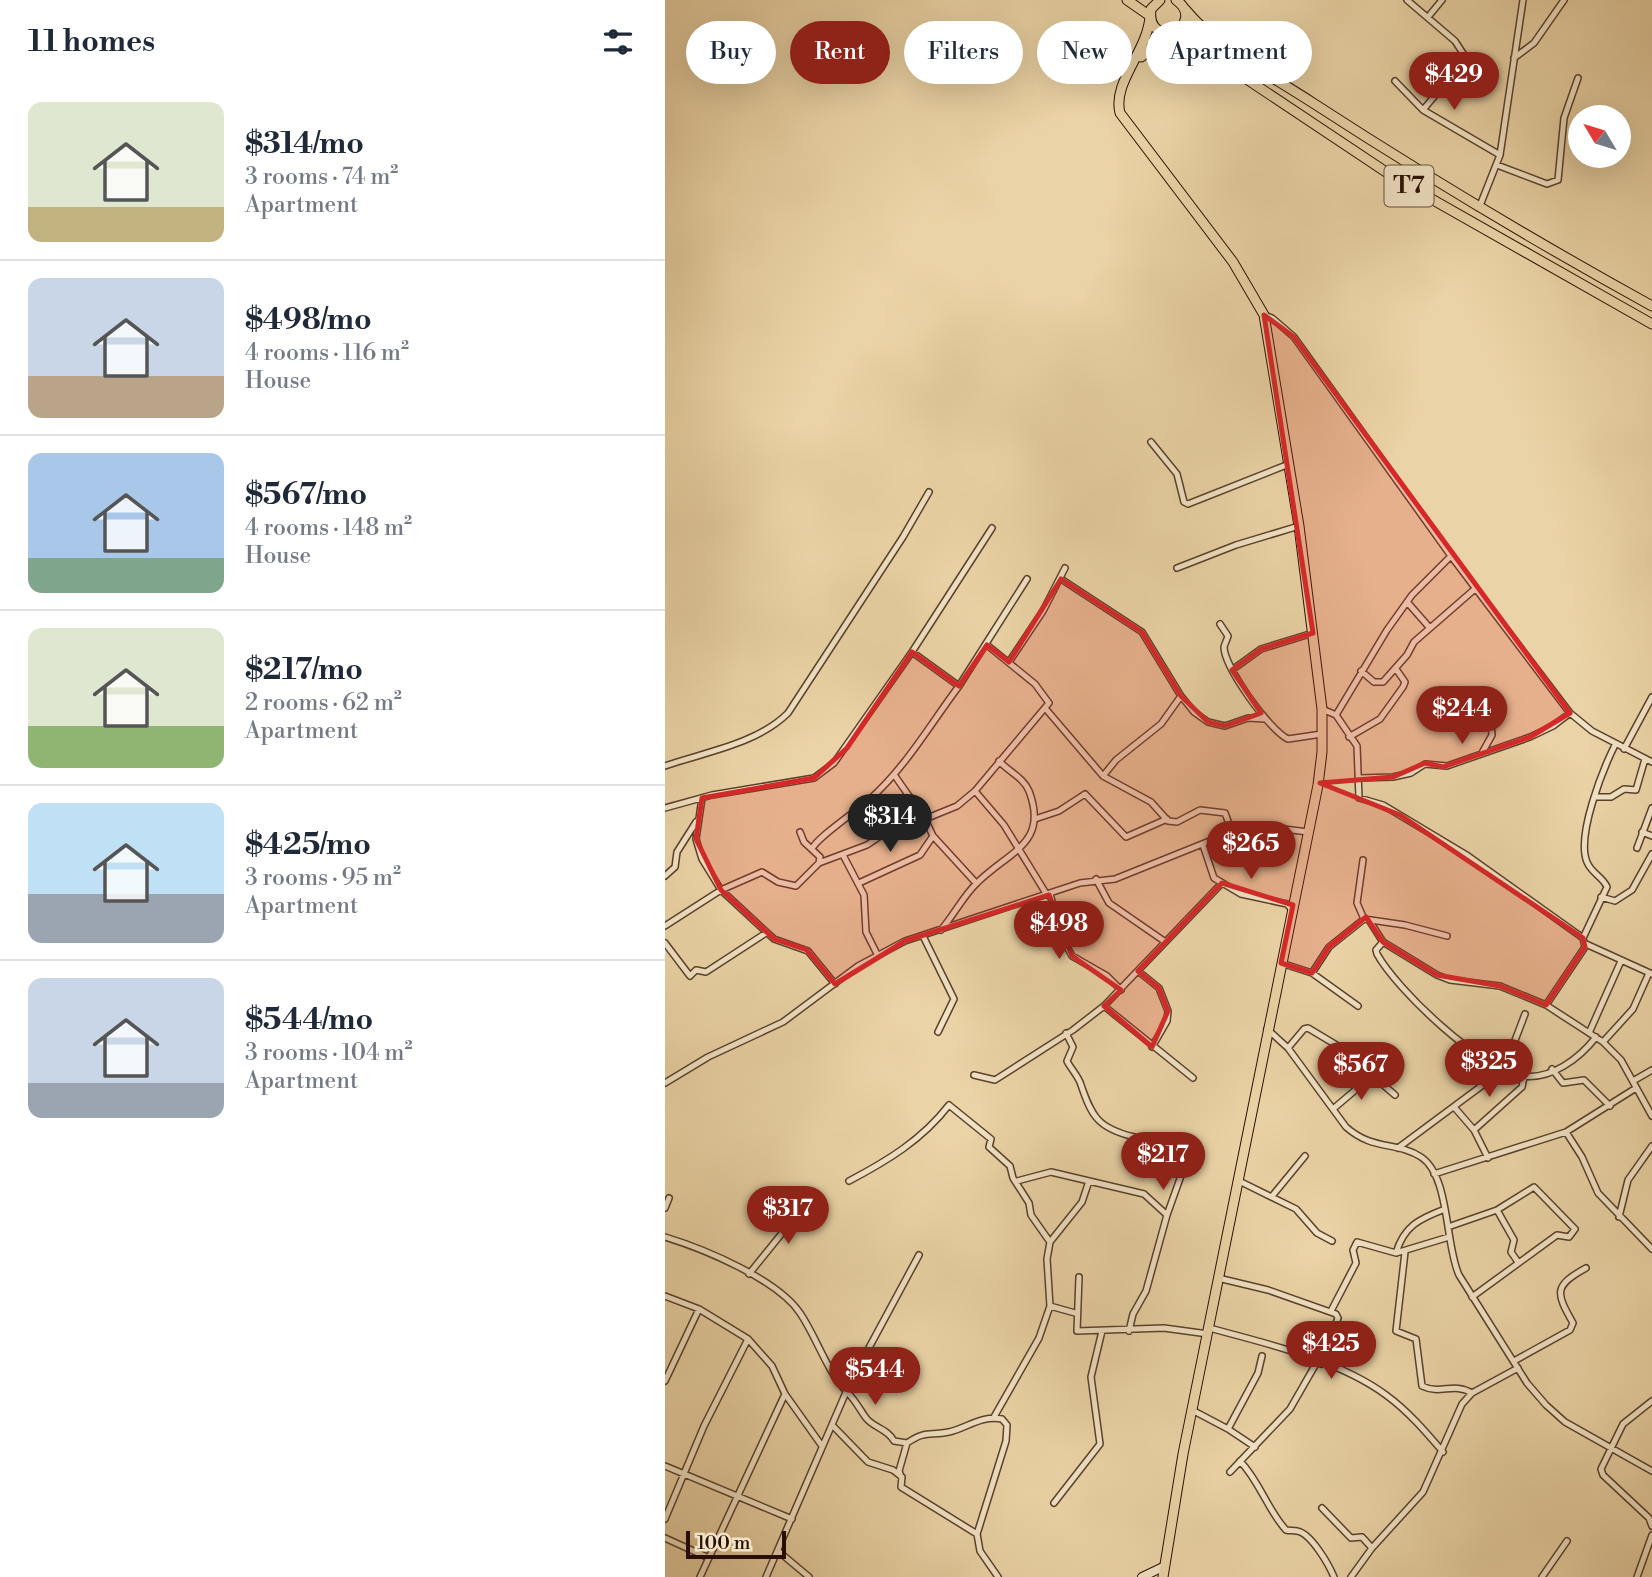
<!DOCTYPE html>
<meta charset="utf-8">
<style>
body{margin:0;font-family:"Libre Bodoni",serif;background:#f2f2f3;color:#1f2937;height:100vh;display:flex;flex-direction:column;font-size:26px;white-space:nowrap}
*{box-sizing:border-box;margin:0}
p{font-size:23px;color:#747a83}
.icon{flex:none;width:38px;height:38px;fill:none;stroke:currentColor;stroke-width:2;stroke-linecap:round;stroke-linejoin:round}
.map{position:relative;flex:1;overflow:hidden}
.drawer{display:flex;flex-direction:column;background:#fff;width:665px}
.drawer>*{flex:none}
.banner{position:absolute;left:21px;top:21px;width:665px;height:63px;display:flex;gap:14px}
.needle{width:46px;rotate:308deg}
.fabs{position:absolute;left:903px;top:105px;display:grid;gap:14px}
.fabs a{display:grid;place-items:center;width:63px;height:63px;border-radius:50%;background:#fff;box-shadow:0 7px 28px #0002;font-size:35px}
.scale{position:absolute;left:21px;bottom:18px;width:100px;box-sizing:border-box;padding-left:7px;border:4px solid #291002;border-top:0;font-size:19px;line-height:24px;white-space:nowrap;color:#291002;-webkit-text-stroke:5px #f1e2c5;paint-order:stroke}
.price{position:absolute;translate:-50% -60px;padding:0 16px;border-radius:24px;background:#8f2418;color:#fff;font-size:23px;line-height:46px;filter:drop-shadow(0 2px 4px #0008)}
.price::after{content:'';position:absolute;left:50%;top:42px;width:21px;height:16px;margin-left:-10px;background:inherit;clip-path:polygon(0 0,100% 0,50% 100%)}
.price.selected{background:#222;color:#fff}
ul{padding:0;list-style:none}
li{display:flex;align-items:center;gap:21px;height:175px;padding:0 28px}
li+li{border-top:2px solid #e0e1e3}
li span{display:grid;place-items:center;flex:none;width:196px;height:140px;border-radius:14px;color:#555}
li>.icon{margin-inline-start:auto}
span .icon{width:84px;height:84px;fill:#fffc;stroke-width:1}
li b{font-size:30px}
h2{display:flex;justify-content:space-between;align-items:center;height:84px;padding:0 28px;font-size:30px}
.tag{padding:0 24px;border-radius:32px;background:#fff;box-shadow:0 7px 28px #0002;font-size:24px;line-height:63px}
.tag.selected{background:#8f2418;color:#fff}
main{display:flex;flex:1;min-height:0}
.map>svg:first-child{display:block}
</style>
<main>
<section class="drawer">
<h2>11 homes<svg class="icon" aria-label="filters" viewBox="0 0 24 24"><path d="M4 7h16M4 17h16"/><circle cx="9" cy="7" r="2"/><circle cx="15" cy="17" r="2"/></svg></h2>
<ul>
<li><span style="background:linear-gradient(#dfe7d0 75%,#c2b280 0)"><svg class="icon" aria-label="home" viewBox="0 0 24 24"><path d="M3 11l9-7 9 7M6 9v11h12V9"/></svg></span><div><b>$314/mo</b><p>3 rooms · 74 m²</p><p>Apartment</p></div></li>
<li><span style="background:linear-gradient(#c9d6e8 70%,#b9a48a 0)"><svg class="icon" aria-label="home" viewBox="0 0 24 24"><path d="M3 11l9-7 9 7M6 9v11h12V9"/></svg></span><div><b>$498/mo</b><p>4 rooms · 116 m²</p><p>House</p></div></li>
<li><span style="background:linear-gradient(#a9c7e8 75%,#7fa58c 0)"><svg class="icon" aria-label="home" viewBox="0 0 24 24"><path d="M3 11l9-7 9 7M6 9v11h12V9"/></svg></span><div><b>$567/mo</b><p>4 rooms · 148 m²</p><p>House</p></div></li>
<li><span style="background:linear-gradient(#dfe7d0 70%,#8fb573 0)"><svg class="icon" aria-label="home" viewBox="0 0 24 24"><path d="M3 11l9-7 9 7M6 9v11h12V9"/></svg></span><div><b>$217/mo</b><p>2 rooms · 62 m²</p><p>Apartment</p></div></li>
<li><span style="background:linear-gradient(#bfe0f5 65%,#9aa5b1 0)"><svg class="icon" aria-label="home" viewBox="0 0 24 24"><path d="M3 11l9-7 9 7M6 9v11h12V9"/></svg></span><div><b>$425/mo</b><p>3 rooms · 95 m²</p><p>Apartment</p></div></li>
<li><span style="background:linear-gradient(#c9d6e8 75%,#9aa5b1 0)"><svg class="icon" aria-label="home" viewBox="0 0 24 24"><path d="M3 11l9-7 9 7M6 9v11h12V9"/></svg></span><div><b>$544/mo</b><p>3 rooms · 104 m²</p><p>Apartment</p></div></li>
</ul>
</section>
<div class="map">
<svg width="987" height="1577" viewBox="0 0 987 1577">
<rect width="100%" height="100%" fill="#ead3a6"/>
<filter id="stains"><feTurbulence type="fractalNoise" baseFrequency=".00286" numOctaves="4"/><feColorMatrix values="0 0 0 0 .2 0 0 0 0 .09 0 0 0 0 .02 0 0 0 .5 -.17"/></filter>
<radialGradient id="worn" r=".72"><stop offset=".6" stop-color="#630" stop-opacity="0"/><stop offset="1" stop-color="#630" stop-opacity=".3"/></radialGradient>
<g fill="none" stroke-linecap="round" stroke-linejoin="round">
<g stroke="#59412b" stroke-width="8">
<path id="minor" d="M742,0L790,41L801,58L758,110
M763,17L777,0
M849,58L869,43L899,0
M730,81L758,110L835,155
M832,165L882,184L893,180L899,118L913,78
M814,208L835,155L858,0
M599,315L607,318L629,337L786,556L905,713L927,731L987,762
M486,442L512,474L519,502L523,504L624,464
M512,568L571,545L634,526
M396,579L477,632L516,696L529,712L543,722L560,726L583,718L600,719
M743,603L764,627
M555,624L563,636C562,640 560,643 559,647C559,667 605,731 623,739L657,734
M247,652L294,686L362,579
M344,662L378,611L400,568
M567,670L596,649L648,633
M696,671L709,682H718L742,655L749,642L811,588
M792,696L826,725L827,735L817,753
M380,708L438,776L486,802L503,821L512,822L535,810L560,813L567,832
M657,709L671,715L692,746L694,798L718,805L803,856L918,938L920,947L881,1005
M671,715L722,630L747,595L786,556
M684,737L715,719L738,687L740,682L731,669
M959,749L987,697
M0,766C40,752 92,744 123,713L238,537L264,492
M230,776L260,819L268,836L311,883
M438,776L451,760L496,724L516,696
M694,778L728,777L746,773L760,764L782,766L865,737L888,726L905,713
M310,791L339,825L382,895
M931,797H946L959,789L971,790L980,759
M37,798L31,839L37,859L56,890L109,939L143,951L170,984
M0,808L47,795L149,778L169,763L247,652L327,528
M260,819L292,806L310,791L384,703L370,684L322,645
M370,819L394,811L420,794L461,837L502,819
M135,832L139,842L155,857L154,863
M977,832L987,836
M538,845L549,878L576,894L622,904L627,910
M972,848L987,808
M147,849C151,838 192,811 204,800C241,767 264,726 294,686
M178,855L199,895L201,932L212,954
M698,860L692,903L699,919
M0,876L10,867L12,852L31,822
M431,879L444,903L499,941
M194,883L255,855L268,836
M385,894L396,935L407,956L442,976L456,990
M936,897L950,901L967,890L987,854
M704,920L718,942L772,975L785,980L835,986L881,1005L938,1042L956,1060L987,1116
M0,926L56,890L97,872L113,882L131,886L154,863L202,845L254,810
M276,930C289,915 298,896 312,883C344,851 384,844 364,791C359,778 343,771 334,761
M258,936L289,999L273,1032
M918,938L942,887C938,877 926,873 922,862C911,836 938,769 950,745
M718,942L711,950L712,954C732,990 817,1071 858,1076C886,1080 915,1058 931,1037
M0,943L25,976L31,970L41,972L101,933
M921,944L987,974
M616,963L647,973L693,1006
M473,971L494,988L503,1011L502,1021L487,1047
M647,973L664,947L699,919L740,925L782,936
M439,1006L528,1078
M602,1029L623,1048L681,1127C708,1151 731,1141 756,1157C785,1176 780,1245 794,1275L862,1383L881,1405L900,1422L987,1471
M401,1033L408,1047L402,1061C406,1069 414,1077 416,1085C427,1117 433,1128 469,1137
M924,1033L956,961
M938,1042L968,1009L984,973
M623,1048L639,1029L643,1028L673,1046L730,1095
M833,1067L849,1043L860,1014
M887,1069L898,1083L919,1080L945,1106
M309,1075L330,1080L408,1030L439,1006L557,883
M968,1081L987,1070
M0,1083L43,1057L118,1022L193,966L240,941L415,883L450,879L567,832L595,826L643,832
M790,1108L809,1130L823,1158
M668,1109L708,1075
M809,1130L857,1087L859,1077
M901,1132L917,1157L933,1193L987,1249
M733,1148L838,1070
M769,1174L901,1132L971,1088
M572,1180L631,1209L652,1233L667,1241
M184,1181C222,1161 257,1140 284,1105L326,1139L324,1147L345,1166L348,1178L364,1203L366,1215L385,1242
M352,1181L386,1172L479,1194L502,1215L481,1291L468,1314L464,1331
M608,1195L640,1156
M0,1208L4,1198
M832,1210L849,1240L846,1252L853,1262
M502,1215L517,1173L520,1139
M954,1217L963,1180L987,1146
M783,1227L832,1210L869,1187L910,1229L904,1237L892,1235L807,1297
M0,1237C39,1249 112,1279 135,1313C152,1338 161,1370 182,1392C190,1400 194,1408 201,1418C209,1428 223,1429 229,1441L242,1443C261,1430 264,1436 284,1432C302,1428 316,1415 337,1419L342,1425L341,1441L312,1534
M740,1252L731,1331L751,1339L757,1386C776,1395 788,1382 807,1393
M731,1253C739,1226 754,1219 780,1209
M84,1274L118,1232L147,1204
M414,1277L412,1331L499,1328L543,1334
M553,1278L603,1290L671,1314L673,1318L656,1364
M0,1296L34,1309L83,1339L107,1366L120,1394L157,1446
M385,1306L410,1313
M666,1311L691,1263L688,1250L692,1242L731,1253L784,1237
M544,1328C600,1343 674,1360 721,1395C743,1411 761,1432 778,1452
M849,1361L905,1330L908,1323C891,1293 888,1286 921,1268
M0,1381L34,1309
M987,1401L958,1424L936,1469L938,1475L984,1518L987,1526
M527,1410L563,1429L590,1447
M329,1417L374,1338L385,1306L382,1259L385,1242L417,1202L424,1181
M169,1427L203,1462L228,1470L237,1477L236,1487L312,1534L315,1551L333,1577
M563,1429L593,1373L597,1356
M575,1461C595,1482 602,1509 621,1530C625,1531 628,1530 632,1531C646,1533 664,1565 669,1577
M0,1466L127,1519
M565,1472L625,1409L652,1362
M236,1477L234,1471L242,1443
M389,1503L435,1444L426,1377L437,1331
M657,1508L686,1538L697,1537L707,1548
M0,1519L39,1426L83,1339
M0,1538L44,1558
M113,1551L144,1577
M35,1577L120,1394
M101,1577L185,1383L254,1255
M686,1577L707,1548L758,1492L797,1404L807,1393L853,1368
M877,1577L902,1541
M972,1577L987,1535"/>
</g>
<g stroke="#291002" stroke-width="10">
<path id="secondary" d="M477,1577L500,1566"/>
</g>
<g stroke="#291002" stroke-width="11">
<path id="primary" d="M485,16C483,51 447,82 455,113L568,262L599,315L634,526L657,709V752L653,785L518,1454L498,1577
M476,57L500,36L509,33"/>
</g>
<g stroke="#291002" stroke-width="11">
<path id="trunk" d="M462,0L485,16
M495,0L486,9C484,24 490,32 505,34C522,28 527,11 511,0
M520,9C554,50 604,74 648,103C759,175 871,242 987,306
M511,32L733,180L987,324"/>
</g>
<use href="#minor" stroke="#f1e2c5" stroke-width="5"/>
<use href="#secondary" stroke="#f1e2c5" stroke-width="8"/>
<use href="#primary" stroke="#ead3a6" stroke-width="9"/>
<use href="#trunk" stroke="#ead3a6" stroke-width="9"/>
</g>
<path fill="#d62828" fill-opacity="0.2" stroke="#d62828" stroke-width="5" stroke-linejoin="round" d="M599,315L629,337L905,713L865,737L778,767L760,763L728,777L655,783L735,815L918,938L920,947L881,1005L835,986L772,975L718,942L701,917L664,947L647,973L616,963L628,905L557,883L473,971L494,988L503,1011L487,1047L439,1006L456,990L407,956L384,895L240,941L170,984L142,950L109,939L56,890L31,839L37,798L149,778L182,748L247,652L294,686L322,645L344,662L396,579L477,632L516,696L543,722L560,726L596,713L567,670L596,649L648,633Z"/>
<g text-anchor="middle" dominant-baseline="central" stroke-width="6" stroke-linejoin="round" paint-order="stroke">
<rect fill="#f1e2c5" stroke="#654f3c" stroke-width="2" x="719.5" y="165.5" width="49" height="41" rx="5"/>
<g font-size="24" font-weight="bold" fill="#291002">
<text x="744" y="186">T7</text>
</g>
</g>
<rect width="100%" height="100%" filter="url(#stains)"/>
<rect width="100%" height="100%" fill="url(#worn)"/>
</svg>
<div class="fabs">
<a><svg class="needle" viewBox="-14 -14 28 28"><path d="M0-13l5 13h-10z" fill="#e53935"/><path d="M0 13l5-13h-10z" fill="#747a83"/></svg></a>
</div>
<div class="scale">100 m</div>
<b class="price" style="left:789px;top:112px">$429</b>
<b class="price" style="left:797px;top:746px">$244</b>
<b class="price selected" style="left:225px;top:854px">$314</b>
<b class="price" style="left:586px;top:881px">$265</b>
<b class="price" style="left:394px;top:961px">$498</b>
<b class="price" style="left:824px;top:1099px">$325</b>
<b class="price" style="left:696px;top:1102px">$567</b>
<b class="price" style="left:498px;top:1192px">$217</b>
<b class="price" style="left:123px;top:1246px">$317</b>
<b class="price" style="left:666px;top:1381px">$425</b>
<b class="price" style="left:210px;top:1407px">$544</b>
<div class="banner">
<a class="tag">Buy</a>
<a class="tag selected">Rent</a>
<a class="tag">Filters</a>
<a class="tag">New</a>
<a class="tag">Apartment</a>
</div>
</div>
</main>
